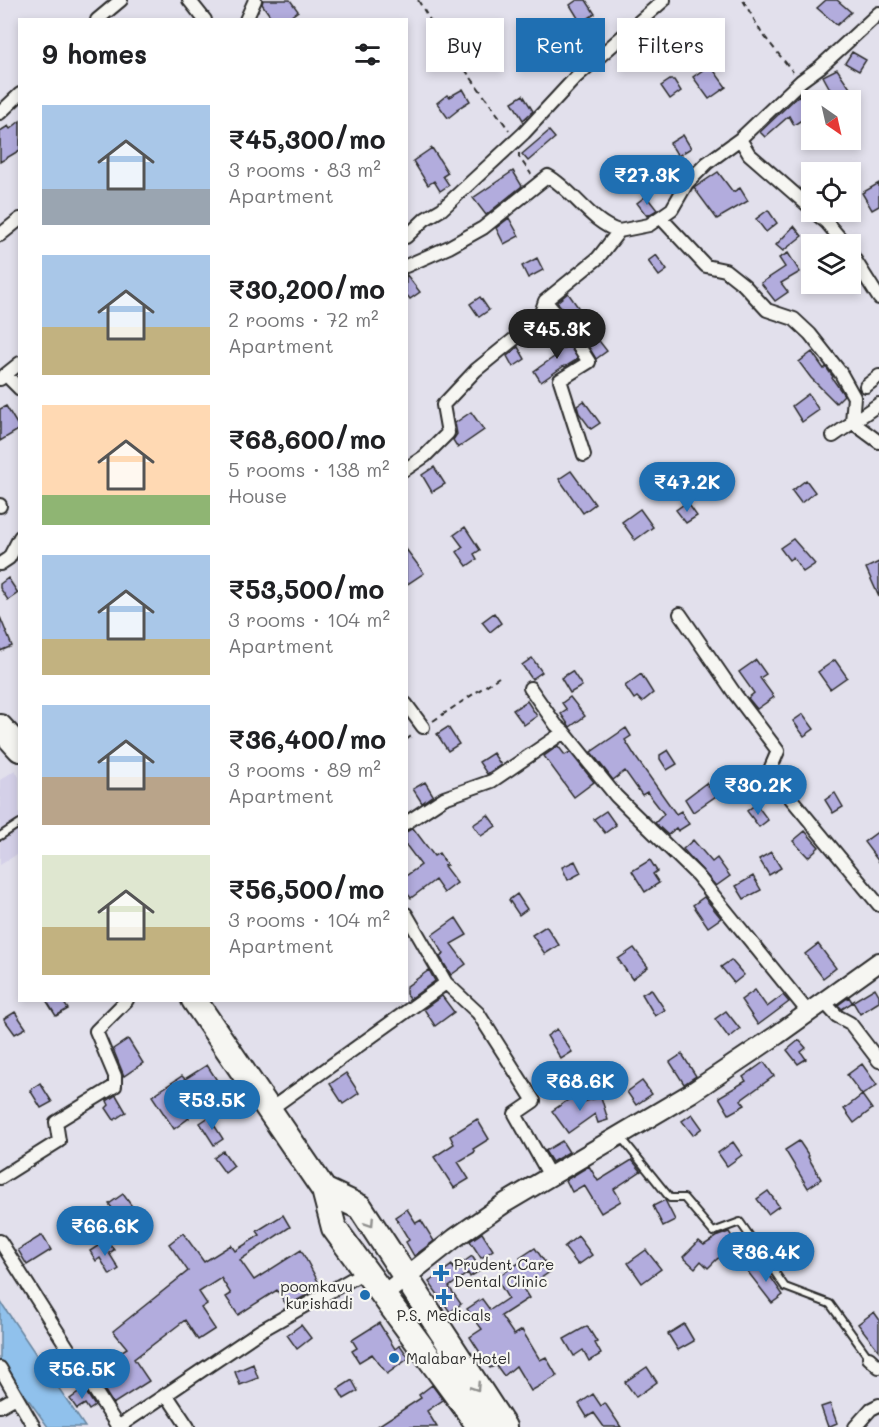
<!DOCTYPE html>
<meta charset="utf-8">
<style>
body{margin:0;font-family:Mali,sans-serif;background:#f2f2f2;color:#202124;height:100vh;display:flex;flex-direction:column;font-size:22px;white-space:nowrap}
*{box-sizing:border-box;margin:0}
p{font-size:20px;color:#757577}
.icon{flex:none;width:33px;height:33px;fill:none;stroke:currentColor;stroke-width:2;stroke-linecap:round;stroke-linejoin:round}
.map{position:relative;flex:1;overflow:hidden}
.details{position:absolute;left:18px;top:18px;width:390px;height:984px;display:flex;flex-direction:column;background:#fff;border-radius:0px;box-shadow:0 3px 9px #0003}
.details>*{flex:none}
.banner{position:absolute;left:426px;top:18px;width:363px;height:54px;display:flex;gap:12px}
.needle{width:39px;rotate:146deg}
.controls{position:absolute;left:801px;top:90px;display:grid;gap:12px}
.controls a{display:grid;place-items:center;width:60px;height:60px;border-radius:0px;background:#fff;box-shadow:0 3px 9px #0003;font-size:30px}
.price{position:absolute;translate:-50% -51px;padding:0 14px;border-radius:21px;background:#1f6fb2;color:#fff;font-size:20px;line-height:39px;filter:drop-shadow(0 2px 3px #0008)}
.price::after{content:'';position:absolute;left:50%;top:36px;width:18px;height:14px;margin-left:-9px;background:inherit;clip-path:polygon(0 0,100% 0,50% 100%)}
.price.active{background:#222;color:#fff}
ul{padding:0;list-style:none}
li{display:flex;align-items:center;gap:18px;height:150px;padding:0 24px}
li span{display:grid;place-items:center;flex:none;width:168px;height:120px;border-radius:0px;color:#555}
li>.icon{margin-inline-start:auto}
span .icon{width:72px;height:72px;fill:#fffc;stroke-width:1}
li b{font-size:26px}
h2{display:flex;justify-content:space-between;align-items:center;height:72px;padding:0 24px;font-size:26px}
.pill{padding:0 21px;border-radius:0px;background:#fff;box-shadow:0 3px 9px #0003;font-size:21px;line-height:54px}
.pill.active{background:#1f6fb2;color:#fff}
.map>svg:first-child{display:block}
</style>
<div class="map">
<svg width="879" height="1427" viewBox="0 0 879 1427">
<rect width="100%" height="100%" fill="#e2e0ec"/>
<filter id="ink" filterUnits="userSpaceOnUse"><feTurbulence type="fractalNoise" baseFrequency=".0167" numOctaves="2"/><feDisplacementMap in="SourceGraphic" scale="12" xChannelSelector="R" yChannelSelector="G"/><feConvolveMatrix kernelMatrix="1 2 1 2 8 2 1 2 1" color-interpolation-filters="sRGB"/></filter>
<g filter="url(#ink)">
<path fill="#d4d0e8" d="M15,770L19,777V853L0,865V780Z"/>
<path fill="#90c1ec" stroke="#68859f" stroke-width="1.5" d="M0,1301L85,1427H48L0,1360Z"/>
<path fill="#b2acdd" stroke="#2b2b2b" stroke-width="1.5" d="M263,0H290L298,11L286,20H273L262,4Z
M577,0H586L595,14L581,23L570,5Z
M826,0H837L851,12L837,25L817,8Z
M852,52L866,60L859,71L845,63Z
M710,65L726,87L709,99L693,77Z
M837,69L858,100H815L830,89L823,76Z
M670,80H674L681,91L670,99L661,86Z
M463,89L470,101L457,109L458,110L448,118L437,103L447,95L449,97Z
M523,95L533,111L523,120L512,102Z
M799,95L811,114L794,125L789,116L765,137L760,132Z
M20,121V150L0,162V131L8,126L10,129Z
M549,131L555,138L528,161L522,154Z
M683,135L691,148L678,156L670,143Z
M432,148L448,173L443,176L449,185L440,191L434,181L428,185L413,161Z
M513,171L522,186L486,215L473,198Z
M718,172L733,192L740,188L748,201L717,219L694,188Z
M879,183V206L872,210L862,193Z
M646,196L657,210L647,216L637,203Z
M768,210L777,223L766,232L756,219Z
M509,218L519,236L504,244L496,228Z
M794,226L802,236L783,251L776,245Z
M788,253L800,272L781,283L788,292L775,301L761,283L785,267L779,258Z
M656,255L667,270L659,276L648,261Z
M537,258L543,270L528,278L522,266Z
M406,274L420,292L410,299L406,294Z
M568,293L580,310L569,316L557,302Z
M480,297L489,310L479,317L470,304Z
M560,331L578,359L565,367L564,366L541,382L534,371L557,355L556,354L564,348L555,335Z
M593,333L607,351L596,359L584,339Z
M518,347L525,359L513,367L507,356Z
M812,352L824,369L826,367L833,377L832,378L844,395L836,403L811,378L799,362Z
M808,394L819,410L802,422L792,406Z
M584,401L600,423L591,429L579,413L577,406Z
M6,406L20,429L0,441V409Z
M471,412L484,430L458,448L453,440L457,434L455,423Z
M699,466L723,490L714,499L704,489L702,491L688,475Z
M434,467L445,484L432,492L422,475Z
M571,471L595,504L583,513L559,479Z
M806,480L815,492L801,503L792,491Z
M687,502L697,516L686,523L676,510Z
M640,509L653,527L635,540L622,522Z
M465,527L480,550L474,554L477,559L467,566L457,552L463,547L454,535Z
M793,539L815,564L803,572L793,557L789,560L780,548Z
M406,549L424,573L406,585Z
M879,562V597L866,568Z
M8,578L18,593L8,600L0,588V584Z
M494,613L501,623L490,632L482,622Z
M0,617L12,646L0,651Z
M532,658L542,672L532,679L522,665Z
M756,660L766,674L760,678L774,697L757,709L748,698L754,693L739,672Z
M835,660L847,677L830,689L818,672Z
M572,671L582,686L570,693L561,678Z
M641,674L653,693L642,702L637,697L634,699L625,686Z
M570,697L585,716L570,727L561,714L567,710L562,703Z
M527,701L537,716L524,725L513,710Z
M803,714L814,729L804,736L793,721Z
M448,727L459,744L448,751L437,734Z
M626,728L631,736L625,740L637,759L676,814L681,811L689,824L678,831L676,828L668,835L655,823L664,814L647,792L642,795L625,771L613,780L591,752Z
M558,746L565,755L570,752L594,782L574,797L544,756Z
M668,750L677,764L667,770L660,759V755Z
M493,753L501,765L487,774L479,762Z
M425,782L433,795L422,803L413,789Z
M706,783L716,796L693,812L685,799Z
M835,793L843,807L833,813L825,800Z
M756,804L768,820L759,827L747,811Z
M606,811L616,825L605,833L594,819Z
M488,815L496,826L481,836L473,825Z
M413,828L434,856L439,853L447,865L444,866L457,883L444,893L435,880L411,898L406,892V876L421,865L406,845V832Z
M805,831L819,847L808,857L793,841Z
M879,831V862L864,842Z
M693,840L712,862L717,858L730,876L716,886L683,849Z
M771,852L781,868L769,875L759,859Z
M650,860L657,871L653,874L659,883L645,892L632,871Z
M575,861L581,873L568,880L562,867Z
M753,876L761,890L744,899L736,886Z
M517,894L527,909L519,915L509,900Z
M704,897L721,918L708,927L693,905Z
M456,918L467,935L451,944L466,964L451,975L440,957L444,954L432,935Z
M546,926L559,945L545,954L532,935Z
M818,944L836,968L823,978L805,954Z
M634,948L648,967L632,979L618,959Z
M731,960L744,975L734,983L721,967Z
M429,970L435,981L410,999L406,994V987Z
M875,988L879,995V1002L860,1014L853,1002L842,1009L838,1005L849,997L852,1002Z
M651,989L665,1010L655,1016L642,994Z
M755,990L767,1007L783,995L789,1002L758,1025L741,1000Z
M442,996L454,1012L435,1026L424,1009Z
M46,1000H62L68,1009L56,1016Z
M726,1011L740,1029L729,1038L715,1019Z
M15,1012L26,1028L15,1034L4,1019Z
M557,1029L572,1052L561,1059L547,1036Z
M128,1039L143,1063L124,1076L113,1049Z
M799,1040L806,1048L801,1052L806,1059L798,1064L787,1050Z
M682,1054L696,1076L684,1084L670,1062Z
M764,1062L774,1076L741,1100L745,1105L729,1114L719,1097L746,1081L743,1077Z
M862,1064L877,1085L862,1095L847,1075Z
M207,1065L220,1085L209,1092L202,1081L181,1096L183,1099L178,1102L189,1118L174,1129L152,1096L182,1076L185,1079Z
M346,1073L359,1093L343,1104L330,1084Z
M642,1081L652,1094L636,1105L627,1092Z
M40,1083L52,1102L41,1108L30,1090Z
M577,1094L583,1102L601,1097L608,1120L598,1123L595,1114L568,1133L552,1111Z
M116,1095L126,1112L114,1120L106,1108L109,1105L107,1101Z
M862,1095L872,1109L854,1123L844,1109Z
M692,1114L702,1128L693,1135L682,1121Z
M209,1117L223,1139L214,1145L200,1123Z
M477,1119L489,1139L473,1149L475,1152L458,1162L469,1179L454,1188L434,1157L454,1144L450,1136Z
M562,1141L569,1152L552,1162L545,1151Z
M799,1141L809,1156L808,1157L821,1179L808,1188L785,1150Z
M733,1142L742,1155L727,1166L718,1153Z
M223,1151L234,1166L225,1173L214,1158Z
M632,1160L641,1171L614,1189L621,1201L601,1213L584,1185L572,1192L566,1180L589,1166L598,1181Z
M768,1191L779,1206L768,1214L757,1199Z
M123,1194L139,1216L125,1226L109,1204Z
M665,1200L675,1220L663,1226L653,1206Z
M407,1209L416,1223L421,1220L434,1241L414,1256L406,1242L409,1240L395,1217Z
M283,1215L290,1227L240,1260L254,1280L301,1250L321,1287L287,1306L277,1290L238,1315L226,1297L231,1294L221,1278L199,1292L207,1304L201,1308L215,1329L198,1340L185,1320L134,1359L149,1381L113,1404L92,1370L127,1348L113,1331L188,1271L169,1244L183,1233L204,1262L231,1245L235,1251L260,1235L257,1231Z
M729,1232L738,1246L717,1259L708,1268L701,1261L695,1268L683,1257L699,1241L704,1245L718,1236Z
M482,1233L493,1250L481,1258L470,1241Z
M42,1235L51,1250L27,1265L18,1250Z
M578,1236L592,1255L578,1265L564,1247Z
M107,1240L114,1250L109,1253L119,1269L110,1275L100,1258L96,1261L90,1251Z
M535,1248L551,1271L524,1290L529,1298L501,1316L514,1335L522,1330L540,1360L546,1357L557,1376L531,1391L516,1366L504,1376L496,1365L490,1368L470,1337L482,1329L467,1309L482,1299L490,1310L508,1298L496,1278L522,1261L520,1258Z
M646,1250L661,1269L642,1283L628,1263Z
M472,1256L481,1270L470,1277L468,1273L449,1287L461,1304L450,1312L429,1282L452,1265L454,1269Z
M761,1263L783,1295L772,1303L748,1272Z
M874,1312L879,1319V1351L858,1324Z
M379,1323L395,1349L400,1345L409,1358L387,1374L372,1354L359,1362L352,1351L357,1348L352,1340Z
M684,1324L694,1341L678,1350L668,1334Z
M301,1325L311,1338L297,1349L287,1335Z
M587,1326L597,1342L595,1343L601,1354L589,1361L583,1350L574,1356L564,1339Z
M253,1364L258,1378L240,1385L235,1372Z
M647,1367L657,1382L636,1397L625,1382Z
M352,1380L358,1391L344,1399L338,1389Z
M432,1385L443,1400L427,1411L437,1427H376L421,1398L419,1395Z
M84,1389L95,1406L89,1410L85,1404L77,1409L70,1399Z
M593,1394L601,1406L605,1403L621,1427H604L594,1413L587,1417L579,1404Z
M830,1404L837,1423L828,1427L821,1407Z"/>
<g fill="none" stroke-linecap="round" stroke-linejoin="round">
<g stroke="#2b2b2b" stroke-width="10">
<path id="lane" d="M0,836L20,823
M620,1136L670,1198H684L713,1232L740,1222L785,1287L830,1304L869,1358"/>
</g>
<g stroke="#2b2b2b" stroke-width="16">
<path id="street" d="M189,0L205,20
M97,20L121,0
M246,20L255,0
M0,113L20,94
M812,209L749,154L740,139L801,81L820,67L879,13
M814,212L827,223L845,244
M661,218L706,266L725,270L744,285L767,310L794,319L810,334L840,372L854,397L852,422L879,442
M0,235L20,219
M406,237L425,219L442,209L524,133L576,77L664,0
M850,252L879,298
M406,266L449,247L483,228L548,176C573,190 591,223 619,231
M545,301L564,323L589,362L560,380L584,455
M6,375L20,389
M0,379L20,363
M866,386L879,376
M833,436L879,404
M406,469L425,456L448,433L443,405L476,370L539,319L545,301L598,258L619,231L649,225L672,209L687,183L707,163L740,139
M0,505V506
M0,564L9,558L20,537
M680,614L735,694L778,751L769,772L879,905
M530,688L556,725L564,732L616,796L697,875L808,1012
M406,704L423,727
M406,823L444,798L492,781L564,732
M406,914L446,983L478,1013L534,1101L515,1114L550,1176
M824,1002L837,1016L850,1023L879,1061
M269,1110L446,983
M0,1178L59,1141L56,1122L115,1086V1076L96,1031L127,1000
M0,1241L118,1427
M869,1358L879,1367
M0,1368L34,1427
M166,1394L188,1427
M0,1406L16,1397
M118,1427L260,1331L366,1271
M855,1427L871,1409L879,1405"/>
</g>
<g stroke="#2b2b2b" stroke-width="22">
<path id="secondary" d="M383,1295L455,1238L505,1203L691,1093L777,1035L879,962"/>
</g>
<g stroke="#2b2b2b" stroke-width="28">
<path id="highway" d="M0,727L20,749
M194,1000L324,1190L334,1228L480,1427
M324,1190L360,1207L504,1427"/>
</g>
<path stroke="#2b2b2b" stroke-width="2" stroke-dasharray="6 4.5" stroke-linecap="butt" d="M418,0L434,27L509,130
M743,0L761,32L793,72
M519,153V157L531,174
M433,721L499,677
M406,740L414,734"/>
<use href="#lane" stroke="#f6f6f2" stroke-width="6"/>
<use href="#street" stroke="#f6f6f2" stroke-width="12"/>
<use href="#secondary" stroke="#f6f6f2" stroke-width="18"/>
<use href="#highway" stroke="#f6f6f2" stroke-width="24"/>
</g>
<defs><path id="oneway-chevron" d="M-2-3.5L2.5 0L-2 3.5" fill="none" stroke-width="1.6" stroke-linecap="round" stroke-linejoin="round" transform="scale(1.5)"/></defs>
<g stroke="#90908e">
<use href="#oneway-chevron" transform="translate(370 1223) rotate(57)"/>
<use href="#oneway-chevron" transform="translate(476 1387) rotate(57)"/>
</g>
</g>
<g fill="#1f6fb2" stroke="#f6f6f2" stroke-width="2">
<path d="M438 1264h6v6h6v6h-6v6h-6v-6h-6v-6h6z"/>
<circle cx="365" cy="1295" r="6"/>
<path d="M441 1288h6v6h6v6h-6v6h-6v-6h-6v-6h6z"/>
<circle cx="394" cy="1358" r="6"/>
</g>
<g text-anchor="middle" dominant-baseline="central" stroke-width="4.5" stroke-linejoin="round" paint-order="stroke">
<g font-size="15" fill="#2b2b2b" stroke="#f6f6f2" text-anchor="start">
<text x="454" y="1264">Prudent Care<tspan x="454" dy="17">Dental Clinic</tspan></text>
<text x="353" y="1286" text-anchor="end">poomkavu<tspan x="353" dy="17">kurishadi</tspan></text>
<text x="444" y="1315" text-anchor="middle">P.S. Medicals</text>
<text x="406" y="1358">Malabar Hotel</text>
</g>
</g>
</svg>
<div class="controls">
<a><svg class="needle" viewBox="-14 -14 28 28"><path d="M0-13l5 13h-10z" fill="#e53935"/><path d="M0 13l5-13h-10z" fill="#757577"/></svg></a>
<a><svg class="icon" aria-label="locate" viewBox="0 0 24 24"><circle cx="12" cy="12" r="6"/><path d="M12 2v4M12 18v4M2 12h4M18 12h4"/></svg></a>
<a><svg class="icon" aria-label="layers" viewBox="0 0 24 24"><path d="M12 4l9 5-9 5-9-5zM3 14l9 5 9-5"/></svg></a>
</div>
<b class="price" style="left:647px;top:206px">₹27.3K</b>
<b class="price active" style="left:557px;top:360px">₹45.3K</b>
<b class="price" style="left:687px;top:513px">₹47.2K</b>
<b class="price" style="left:758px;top:816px">₹30.2K</b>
<b class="price" style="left:580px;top:1112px">₹68.6K</b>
<b class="price" style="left:212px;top:1131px">₹53.5K</b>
<b class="price" style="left:105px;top:1257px">₹66.6K</b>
<b class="price" style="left:766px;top:1283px">₹36.4K</b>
<b class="price" style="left:82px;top:1400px">₹56.5K</b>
<div class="banner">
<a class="pill">Buy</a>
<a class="pill active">Rent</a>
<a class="pill">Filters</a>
</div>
<section class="details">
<h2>9 homes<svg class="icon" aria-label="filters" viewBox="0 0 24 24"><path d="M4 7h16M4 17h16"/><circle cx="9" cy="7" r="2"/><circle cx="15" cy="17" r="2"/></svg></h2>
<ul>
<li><span style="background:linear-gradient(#a9c7e8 70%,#9aa5b1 0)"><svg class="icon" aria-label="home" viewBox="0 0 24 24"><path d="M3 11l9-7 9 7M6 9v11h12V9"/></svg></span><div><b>₹45,300/mo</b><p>3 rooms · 83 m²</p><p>Apartment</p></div></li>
<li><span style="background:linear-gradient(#a9c7e8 60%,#c2b280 0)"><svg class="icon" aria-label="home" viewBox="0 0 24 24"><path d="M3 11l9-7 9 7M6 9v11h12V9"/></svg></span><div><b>₹30,200/mo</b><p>2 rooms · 72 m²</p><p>Apartment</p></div></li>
<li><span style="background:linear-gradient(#ffd9b3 75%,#8fb573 0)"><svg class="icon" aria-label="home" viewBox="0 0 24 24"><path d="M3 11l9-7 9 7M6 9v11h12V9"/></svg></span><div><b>₹68,600/mo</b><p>5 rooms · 138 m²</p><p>House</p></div></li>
<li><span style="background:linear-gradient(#a9c7e8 70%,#c2b280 0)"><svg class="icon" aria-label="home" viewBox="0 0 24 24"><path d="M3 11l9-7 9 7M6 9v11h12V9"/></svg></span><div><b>₹53,500/mo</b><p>3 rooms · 104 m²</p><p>Apartment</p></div></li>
<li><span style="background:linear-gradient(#a9c7e8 60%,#b9a48a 0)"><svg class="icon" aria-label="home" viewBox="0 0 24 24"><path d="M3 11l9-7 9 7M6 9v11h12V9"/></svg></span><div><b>₹36,400/mo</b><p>3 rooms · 89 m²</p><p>Apartment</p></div></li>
<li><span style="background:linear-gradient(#dfe7d0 60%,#c2b280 0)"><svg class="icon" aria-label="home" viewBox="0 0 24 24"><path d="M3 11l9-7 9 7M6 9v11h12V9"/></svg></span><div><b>₹56,500/mo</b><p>3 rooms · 104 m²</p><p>Apartment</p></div></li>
</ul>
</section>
</div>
